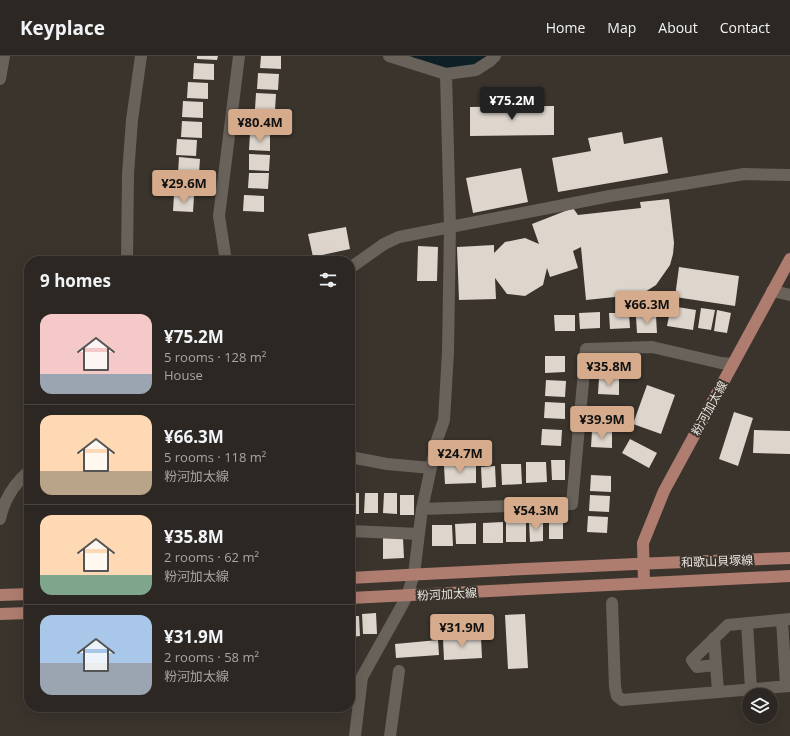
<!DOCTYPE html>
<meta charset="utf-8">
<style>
body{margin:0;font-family:"Open Sans","Noto Sans JP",sans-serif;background:#38332f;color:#f1f3f6;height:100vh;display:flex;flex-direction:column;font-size:15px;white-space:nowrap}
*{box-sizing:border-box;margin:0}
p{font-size:13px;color:#a6a5a5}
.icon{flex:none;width:22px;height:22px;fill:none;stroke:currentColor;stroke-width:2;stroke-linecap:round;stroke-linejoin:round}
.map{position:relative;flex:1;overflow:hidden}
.details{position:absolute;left:24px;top:200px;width:331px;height:456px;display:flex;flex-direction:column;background:#2c2722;border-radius:16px;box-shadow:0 4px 16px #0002,0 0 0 1px #484440}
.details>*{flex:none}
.fabs{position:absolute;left:742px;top:632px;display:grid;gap:8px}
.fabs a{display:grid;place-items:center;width:36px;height:36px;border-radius:50%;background:#2c2722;box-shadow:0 4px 16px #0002,0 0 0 1px #484440;font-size:20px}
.price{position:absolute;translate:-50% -34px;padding:0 9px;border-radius:4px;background:#d6ab8b;color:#111;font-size:13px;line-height:26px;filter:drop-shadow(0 1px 2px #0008)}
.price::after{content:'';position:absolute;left:50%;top:24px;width:12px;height:9px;margin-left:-6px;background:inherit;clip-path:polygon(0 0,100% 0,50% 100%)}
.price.on{background:#222;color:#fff}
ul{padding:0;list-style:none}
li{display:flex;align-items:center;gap:12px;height:100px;padding:0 16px}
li+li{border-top:1px solid #484440}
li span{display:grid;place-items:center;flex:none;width:112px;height:80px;border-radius:12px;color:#555}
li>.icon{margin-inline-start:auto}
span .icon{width:48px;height:48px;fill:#fffc;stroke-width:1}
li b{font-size:17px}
h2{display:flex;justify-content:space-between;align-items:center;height:48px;padding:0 16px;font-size:17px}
header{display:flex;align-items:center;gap:24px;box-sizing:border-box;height:56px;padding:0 20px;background:#2c2722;border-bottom:1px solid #484440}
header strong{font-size:19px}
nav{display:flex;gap:22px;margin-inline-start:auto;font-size:14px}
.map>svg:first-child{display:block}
</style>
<header>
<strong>Keyplace</strong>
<nav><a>Home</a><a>Map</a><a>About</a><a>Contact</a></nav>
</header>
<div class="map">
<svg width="790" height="680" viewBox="0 0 790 680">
<rect width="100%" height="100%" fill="#3a342d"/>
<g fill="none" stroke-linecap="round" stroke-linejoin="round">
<path stroke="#0e2025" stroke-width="26" d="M425,0L447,6H470L478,0"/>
</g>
<path fill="#ded6cd" d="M197,0H218L217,4L197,3Z
M261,0H281V13L260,12Z
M194,7L214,8V24L193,23Z
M258,17L279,18L278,34L257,33Z
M188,26L208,27V43L187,42Z
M256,37L276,38L275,54L255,53Z
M183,45L203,46V62L182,61Z
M554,50V79L470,80V51Z
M253,57L273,59L272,74L252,73Z
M182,65L202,66V82L181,81Z
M622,76L624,88L662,81L668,117L558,136L552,102L591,95L588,82Z
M250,78L270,79V95L249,94Z
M177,83L197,84L196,100L176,99Z
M249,98L270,99L269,115L249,114Z
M179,101L200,103L199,118L178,117Z
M521,112L528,146L473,157L466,122Z
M249,117H269L268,133L248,132Z
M175,121L195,122L194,138L174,136Z
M174,139L194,140L193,156L173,155Z
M244,139L264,140V156L243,155Z
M669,143L674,187L673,198L670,209L656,229L645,236L634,239L586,244L581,191L573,195L578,212L550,221L547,212L543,229L525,240L507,238L495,222L496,243L459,244L457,191L494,189V197L505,186L525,182L539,188L532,168L573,152L578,159L641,152L640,146Z
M346,171L350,193L313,201L308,178Z
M418,190L438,191L437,225H417Z
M679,211L739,220L735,250L675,241Z
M671,250L696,254L693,274L667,270Z
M701,252L715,254L711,274L698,272Z
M717,254L731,257L727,277L714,275Z
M600,256V272L580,273L579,257Z
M609,257H629L630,272L610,273Z
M554,259H575V275H555Z
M656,260L657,277H637L636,261Z
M545,300H565V316L545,317Z
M602,303L623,304L622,320L602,319Z
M599,322L619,323V339L598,338Z
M546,324L566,325L565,341L545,340Z
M647,329L675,339L661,378L633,368Z
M545,346L565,347V363L544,362Z
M605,352H625L624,369L604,367Z
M734,356L753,362L738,410L719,403Z
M542,373L562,374L561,390L541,389Z
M754,374L790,375V398L753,397Z
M592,375L612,376V392L591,391Z
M630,383L657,397L649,412L622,397Z
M551,404H565V424H552Z
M526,406H546L547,426L526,427Z
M501,408H521L522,428L502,429Z
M476,409V427L445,428L444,410Z
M495,410L496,431L482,432L481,411Z
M591,419L611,420V436L590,435Z
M350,437H359V458H350Z
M365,437H378V457H364Z
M384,437H397V458L383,457Z
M400,439H414V459H400Z
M590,439L610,440L609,456L589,455Z
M588,460L608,461L607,477L587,476Z
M563,462V483H549V463Z
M526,465V486H506V466Z
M529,465H543V485L530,486Z
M503,466V487H483V467Z
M476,467V488H456L455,468Z
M432,469H452L453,490H432Z
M383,482H403L404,502L383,503Z
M376,557L377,578H363L362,558Z
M525,558L528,612L508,613L505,559Z
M350,560H359L360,580L350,581Z
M481,581L482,602L444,604L443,583Z
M438,584L439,599L396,602L395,588Z"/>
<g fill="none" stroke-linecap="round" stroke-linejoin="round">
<path stroke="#69625a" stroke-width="12" d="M389,0L446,18L476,14L490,5L495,0
M0,23L4,0
M127,205L128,118L132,64L141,0
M226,205L219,160L239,0
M350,212L384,188L399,181L610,140L744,118L790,119
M772,235L790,239
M350,401L387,408L431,412
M422,453L572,448L586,293L652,291L721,307L733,308
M0,463C4,443 14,428 29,415
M350,475L419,478
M612,547L615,631L617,640L622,644L790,630
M782,564L786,630
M747,567L751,633
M714,582L718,635
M716,609L697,611L692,604L728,569L790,563
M355,680L362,621L400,553L407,540L414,518L422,453L437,384L444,364L448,296L450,171L446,18
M390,680L399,615"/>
<path stroke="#af7c70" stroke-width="12" d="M350,522C497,514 643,507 790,502
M644,527L643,487L664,435L790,203
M0,539L29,538
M350,542L790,520
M0,558L29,557"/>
</g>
<g text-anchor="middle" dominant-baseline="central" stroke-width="4" stroke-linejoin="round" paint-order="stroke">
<g font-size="12" fill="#e6e2de" stroke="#3a342d">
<text transform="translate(709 352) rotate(-61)">粉河加太線</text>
<text transform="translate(717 505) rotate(-2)">和歌山貝塚線</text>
<text transform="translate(447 538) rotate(-3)">粉河加太線</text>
</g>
</g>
</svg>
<div class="fabs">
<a><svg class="icon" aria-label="layers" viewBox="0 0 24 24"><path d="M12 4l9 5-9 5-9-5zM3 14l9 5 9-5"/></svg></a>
</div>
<b class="price on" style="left:512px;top:65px">¥75.2M</b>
<b class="price" style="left:260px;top:87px">¥80.4M</b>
<b class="price" style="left:184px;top:148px">¥29.6M</b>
<b class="price" style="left:647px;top:269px">¥66.3M</b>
<b class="price" style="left:609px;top:331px">¥35.8M</b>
<b class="price" style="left:602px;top:384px">¥39.9M</b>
<b class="price" style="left:460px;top:418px">¥24.7M</b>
<b class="price" style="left:536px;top:475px">¥54.3M</b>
<b class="price" style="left:462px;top:592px">¥31.9M</b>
<section class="details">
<h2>9 homes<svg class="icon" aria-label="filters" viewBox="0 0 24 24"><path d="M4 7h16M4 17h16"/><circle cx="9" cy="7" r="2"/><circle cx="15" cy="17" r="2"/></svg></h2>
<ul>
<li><span style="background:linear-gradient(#f6c9c9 75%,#9aa5b1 0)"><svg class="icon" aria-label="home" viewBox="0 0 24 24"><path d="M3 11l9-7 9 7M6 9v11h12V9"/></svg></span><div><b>¥75.2M</b><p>5 rooms · 128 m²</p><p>House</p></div></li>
<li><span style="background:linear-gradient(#ffd9b3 70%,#b9a48a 0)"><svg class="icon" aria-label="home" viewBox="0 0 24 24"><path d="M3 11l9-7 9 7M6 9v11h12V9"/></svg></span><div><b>¥66.3M</b><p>5 rooms · 118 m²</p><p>粉河加太線</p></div></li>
<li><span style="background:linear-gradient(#ffd9b3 75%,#7fa58c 0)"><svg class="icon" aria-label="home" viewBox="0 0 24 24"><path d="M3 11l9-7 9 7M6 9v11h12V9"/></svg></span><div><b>¥35.8M</b><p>2 rooms · 62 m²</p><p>粉河加太線</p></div></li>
<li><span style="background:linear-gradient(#a9c7e8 60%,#9aa5b1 0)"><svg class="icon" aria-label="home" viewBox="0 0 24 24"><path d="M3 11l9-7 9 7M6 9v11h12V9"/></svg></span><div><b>¥31.9M</b><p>2 rooms · 58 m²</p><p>粉河加太線</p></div></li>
</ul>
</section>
</div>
